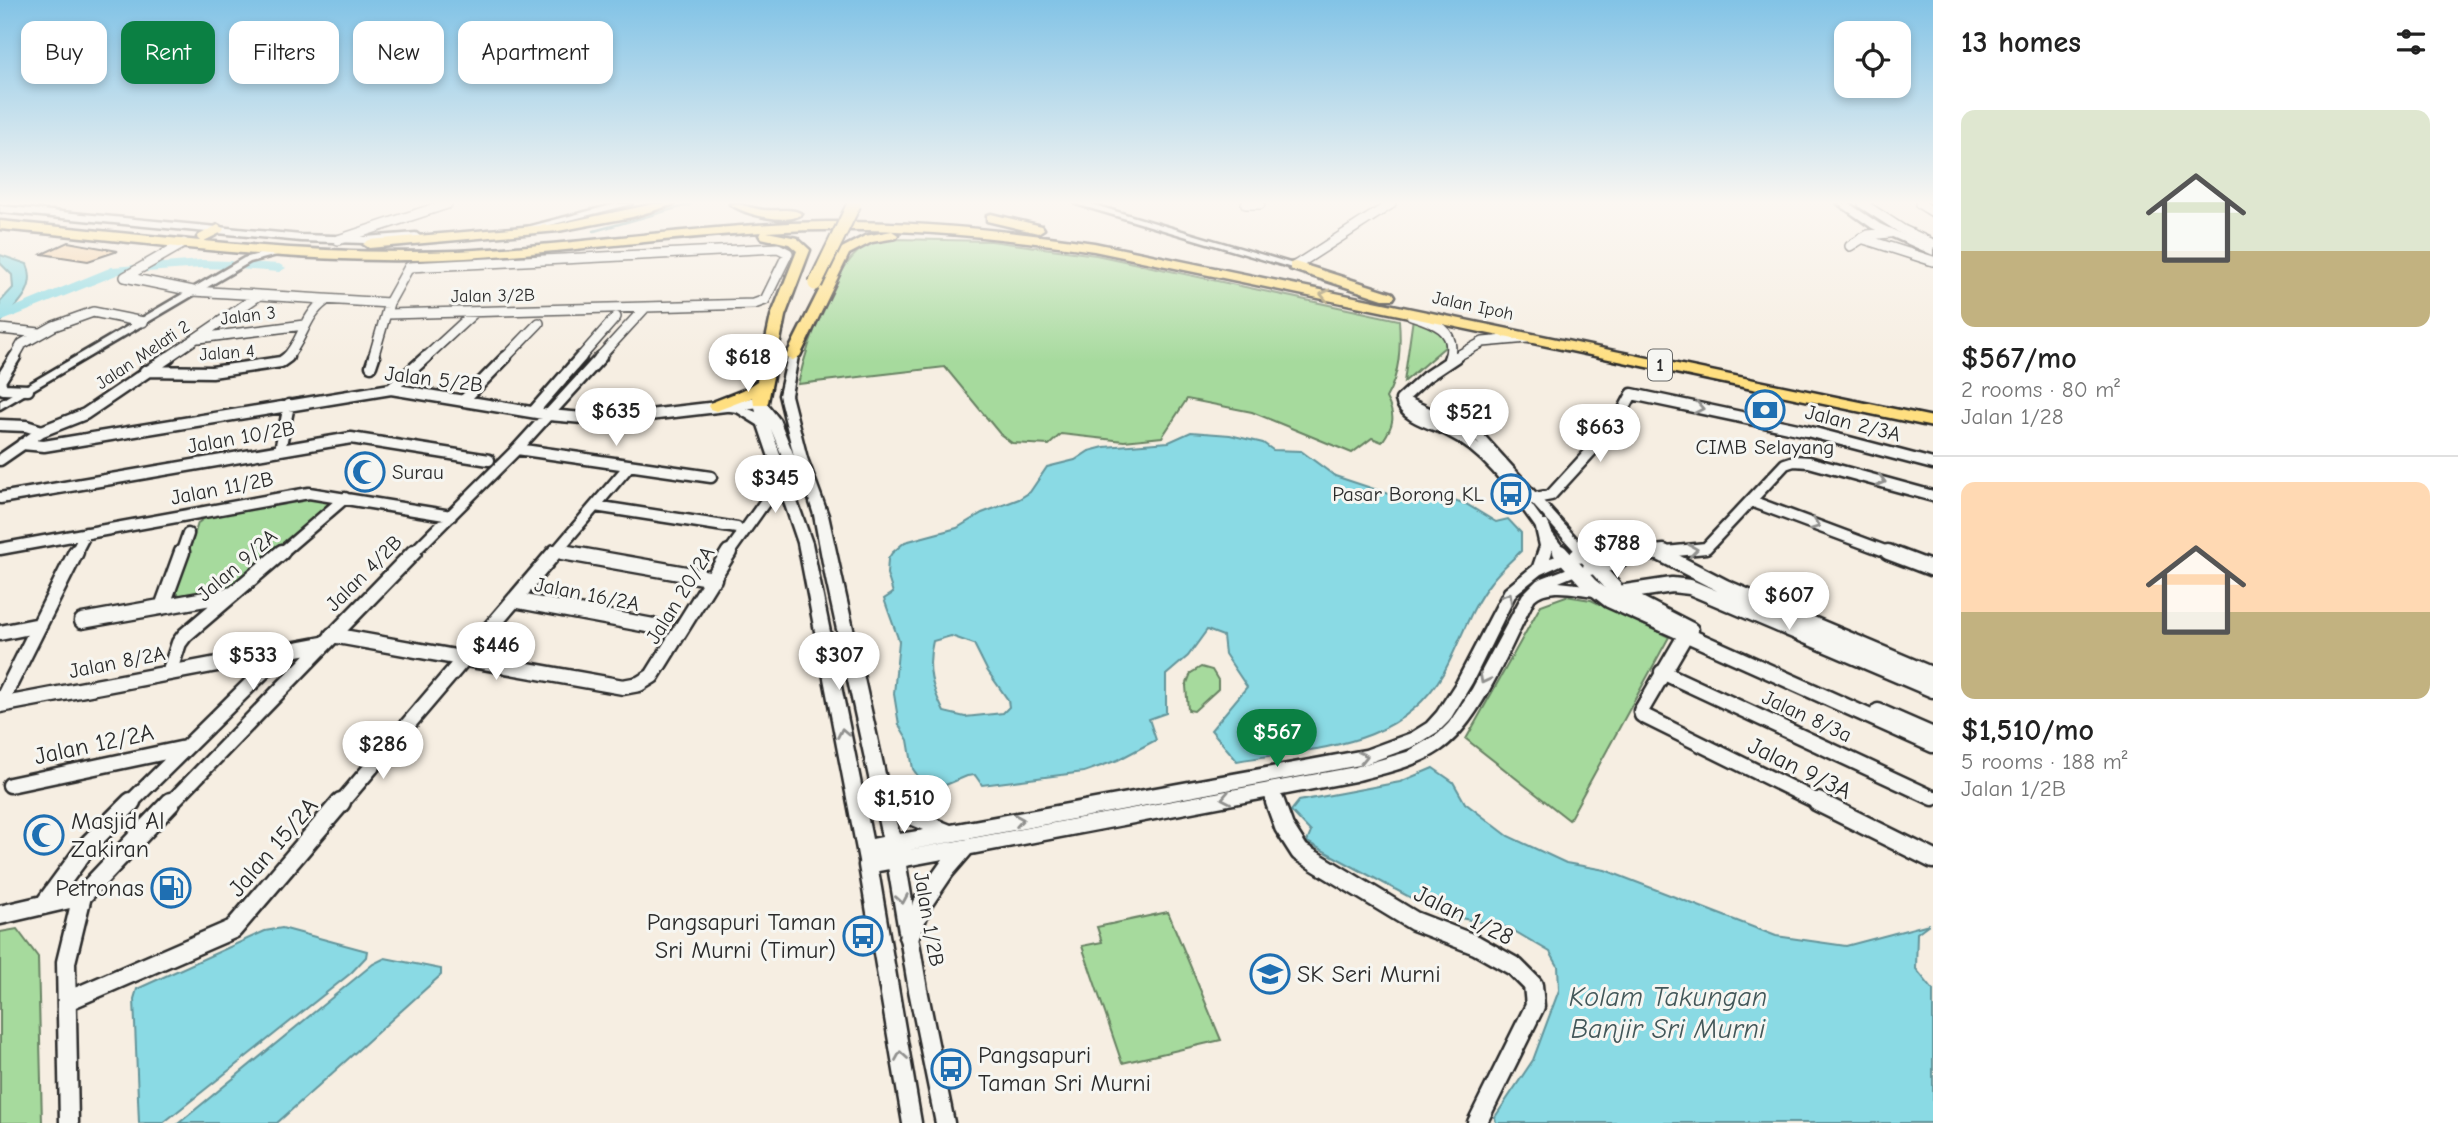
<!DOCTYPE html>
<meta charset="utf-8">
<style>
body{margin:0;font-family:"Comic Neue",sans-serif;background:#f6f6f6;color:#222;height:100vh;display:flex;flex-direction:column;font-size:26px;white-space:nowrap}
*{box-sizing:border-box;margin:0}
p{font-size:23px;color:#767676}
.icon{flex:none;width:38px;height:38px;fill:none;stroke:currentColor;stroke-width:2;stroke-linecap:round;stroke-linejoin:round}
.map{position:relative;flex:1;overflow:hidden}
.sheet{display:flex;flex-direction:column;background:#fff;width:525px}
.sheet>*{flex:none}
.guide{position:absolute;left:21px;top:21px;width:665px;height:63px;display:flex;gap:14px}
.buttons{position:absolute;left:1834px;top:21px;display:grid;gap:14px}
.buttons a{display:grid;place-items:center;width:77px;height:77px;border-radius:14px;background:#fff;box-shadow:0 4px 10px #0003;font-size:35px}
.price{position:absolute;translate:-50% -60px;padding:0 16px;border-radius:24px;background:#fff;color:#222;font-size:23px;line-height:46px;filter:drop-shadow(0 2px 4px #0008)}
.price::after{content:'';position:absolute;left:50%;top:42px;width:21px;height:16px;margin-left:-10px;background:inherit;clip-path:polygon(0 0,100% 0,50% 100%)}
.price.selected{background:#0b8043;color:#fff}
ul{padding:0;list-style:none}
li{display:grid;align-content:center;gap:14px;height:371px;padding:0 28px}
li+li{border-top:2px solid #e0e0e0}
li span{display:grid;place-items:center;height:217px;border-radius:14px;color:#555}
li>.icon{margin-inline-start:auto}
span .icon{width:126px;height:126px;fill:#fffc;stroke-width:1}
li b{font-size:30px}
h2{display:flex;justify-content:space-between;align-items:center;height:84px;padding:0 28px;font-size:30px}
.tag{padding:0 24px;border-radius:14px;background:#fff;box-shadow:0 4px 10px #0003;font-size:24px;line-height:63px}
.tag.selected{background:#0b8043;color:#fff}
main{display:flex;flex:1;min-height:0}
.map>svg:first-child{display:block}
</style>
<main>
<div class="map">
<svg width="1933" height="1123" viewBox="0 0 1933 1123">
<rect width="100%" height="100%" fill="#f6eee2"/>
<filter id="ink" filterUnits="userSpaceOnUse"><feTurbulence type="fractalNoise" baseFrequency=".0143" numOctaves="2"/><feDisplacementMap in="SourceGraphic" scale="14" xChannelSelector="R" yChannelSelector="G"/><feConvolveMatrix kernelMatrix="1 2 1 2 8 2 1 2 1" color-interpolation-filters="sRGB"/></filter>
<g filter="url(#ink)">
<path fill="#a6da9d" stroke="#688264" stroke-width="2" d="M896,239L991,241L1096,255L1399,320C1401,347 1400,374 1386,398C1396,416 1394,425 1382,442L1372,438L1352,453L1252,412L1187,399L1162,437L1124,441L1061,434L1049,445L1012,443L1000,434L945,367L798,384C806,349 834,260 869,244C877,240 887,240 896,239Z
M1413,318C1425,324 1446,329 1446,346L1404,382Z
M315,499L330,502L331,505L232,589L183,598L176,592L198,523L206,517L286,500Z
M1566,596L1591,600L1669,637L1569,820L1466,739L1541,605Z
M1201,667L1212,670L1218,680V689L1194,711L1188,710L1186,686L1191,673Z
M1168,912L1221,1040L1122,1063L1082,946L1102,942L1097,927Z
M17,929L38,957L42,1123H0V932Z"/>
<path fill="#8adae4" stroke="#64949a" stroke-width="2" fill-rule="evenodd" d="M0,255L27,264C38,289 16,306 0,323V302L13,288L12,275L0,263Z
M1191,432L1230,435L1263,443L1273,450L1301,451L1335,476L1398,497L1402,494L1429,500L1448,498L1466,504L1496,522L1508,519L1521,533V551C1511,561 1499,571 1491,582C1470,608 1460,643 1444,672C1399,750 1316,747 1237,761L1211,730L1247,687L1225,654L1223,636L1207,630L1188,656L1166,675V713L1149,719L1156,740L1118,760L1084,772L982,785L975,775L967,776L929,792L913,769L908,740L899,725L894,694L899,641L884,599L893,593L887,574L888,559L892,553L905,542L957,528L982,513L1019,499L1030,492L1047,467L1075,460L1089,451L1104,447L1169,442ZM951,636L974,644L987,670L1008,700L1009,707L1003,713L965,717L944,712C932,688 926,668 933,641Z
M1433,768L1453,782L1465,803L1508,836L1566,863L1605,870L1776,936L1846,946L1929,924L1917,933L1916,969L1933,990V1123H1496L1495,1117L1533,1060L1559,990L1558,966L1550,952L1509,928L1441,914L1307,842L1311,832L1291,811L1299,801L1400,782Z
M282,928L367,951L366,957L351,973L163,1123H139L134,999L137,989L265,931Z
M385,958L441,969V975L277,1123H179L373,964Z"/>
<g fill="none" stroke-linecap="round" stroke-linejoin="round">
<path stroke="#64949a" stroke-width="2.5" d="M594,231L691,204"/>
<path fill="#8adae4" fill-rule="evenodd" d="M201,260L231,261L237,265L231,269L201,268L119,274L0,322V313L112,267Z
M244,262L279,264L286,268L279,272L239,269V263Z"/>
</g>
<path fill="#f4d0a4" stroke="#2b2b2b" stroke-width="2" d="M68,242L118,251L88,261L42,254Z"/>
<g fill="none" stroke-linecap="round" stroke-linejoin="round">
<g stroke="#2b2b2b" stroke-width="12">
<path id="minor-far3" d="M1246,204H1260
M1863,204L1903,230L1933,244
M1920,204L1933,212
M1861,238L1933,261
M338,240L447,204
M184,243L125,277L193,291L389,303
M1850,246L1868,235L1890,233
M1295,266L1391,204
M388,314L754,304L765,300L788,253L778,248L409,267
M1411,315C1433,322 1458,330 1449,358
M0,329L40,333
M199,338L304,325
M14,358L22,344L54,326L93,312L143,322
M167,358L258,296
M286,358C303,341 304,316 325,301
M373,358L389,303L409,267
M425,358L475,312
M505,358L539,323
M580,358L616,317
M599,358L645,308
M1454,358L1483,342L1528,338"/>
</g>
<g stroke="#2b2b2b" stroke-width="15">
<path id="minor-far2" d="M1448,362L1450,357
M371,366L374,357
M145,371L212,372L281,362L288,357
M0,381L15,357
M0,382L3,389L28,390
M391,389L426,357
M464,400L506,357
M1401,400C1404,418 1435,424 1449,431C1499,455 1528,513 1562,554
M1401,400L1478,436L1584,554
M1401,400L1426,377L1456,357
M533,412L581,357
M0,425L26,426L42,431
M22,444L44,446L391,389L549,415L606,420L760,402
M517,449L711,477
M280,450L289,405
M0,460L42,431L85,414L169,357
M0,498L351,438L489,460
M1530,499L1551,495L1616,424L1632,394L1807,431L1933,464
M1751,501L1893,554
M595,506L737,528L741,533
M0,549L309,493L451,516
M556,551L572,554
M75,554L86,533
M181,554L188,534
M280,554L345,498
M412,554L517,449L601,357
M554,554L629,466
M728,554L782,478
M1592,554H1614
M1646,554L1706,548L1785,464L1794,461L1809,462L1933,496"/>
</g>
<g stroke="#2b2b2b" stroke-width="19">
<path id="minor-far1" d="M562,552L714,579
M1560,552L1590,585L1609,600L1933,745
M1582,552L1619,593L1691,630
M1606,552L1625,556L1664,552
M1888,552L1933,569
M1661,554L1725,587L1933,675
M1577,556L1604,552
M1590,568L1615,563L1625,556
M1619,593L1672,585L1690,587L1933,690
M514,600L653,626
M162,607L182,552
M82,621L233,594
M0,633L40,625
M332,635L623,687L639,684L652,676L729,552
M1685,636L1641,711L1642,715L1822,804
M1662,672L1933,798
M169,673L179,643L185,635L282,552
M0,704L76,552
M0,705L323,644
M1878,711L1933,735
M10,785L185,748
M1270,790L1275,804
M129,804L284,651
M170,804L414,552
M340,804L555,552"/>
</g>
<g stroke="#2b2b2b" stroke-width="23">
<path id="minor" d="M1275,802L1284,827L1300,852L1414,921L1476,945L1515,967L1533,985L1535,1006L1477,1123
M1818,802L1933,859
M896,860L918,990L945,1123
M868,865L912,1123
M82,896L171,802
M44,905L88,845L131,802
M0,915L82,896
M67,1001L233,929L341,802
M69,1123L66,962L82,896"/>
</g>
<g stroke="#2b2b2b" stroke-width="5">
<path id="tertiary" d="M616,204H632L527,231L523,228Z
M1076,204H1091L1300,266L1292,268Z
M0,206L301,235L365,237L416,233L420,236L416,239L365,243L301,241L0,212Z
M274,250L279,253L277,255L250,262L0,409V401L244,258Z
M793,353L798,356L791,395L807,458L828,515L889,792L906,807L951,825L1365,750L1411,733L1427,723L1437,712L1457,681L1505,589L1533,566L1540,546L1535,524L1537,521H1547C1554,534 1555,545 1550,558L1567,553L1574,557L1572,560L1541,574L1516,594L1472,683L1449,721L1439,731L1415,746L1365,764L903,851L1355,767L1407,752L1438,734L1449,723L1472,689L1523,594L1537,580L1576,565L1581,567L1583,570L1581,573L1559,582L1595,586L1602,591L1595,596C1576,594 1548,586 1534,600C1512,643 1481,723 1441,750C1416,767 1384,773 1355,781L971,854L952,876L931,907L916,944L909,947L902,944L899,938L916,897L943,859L868,873L861,871L798,543L758,425L737,412L716,409L710,406C722,398 743,406 756,412L754,402L756,400H764L779,419L794,456L779,395L788,356ZM771,429L789,473L801,492L807,493L814,515L826,579L882,837L872,839L812,543ZM895,818L924,830L899,834Z"/>
</g>
<g stroke="#2b2b2b" stroke-width="5">
<path id="secondary" d="M1838,204H1850L1880,224L1933,248V255L1872,228Z"/>
</g>
<g stroke="#2b2b2b" stroke-width="5">
<path id="trunk" d="M654,204H675L632,217L558,231L369,248L363,244L369,240L558,224Z
M730,204C741,204 748,207 758,209C772,213 790,206 802,214C787,225 745,215 730,204Z
M991,214L1042,226L1044,229L1038,233L987,221V215Z
M0,221L200,241L197,238L199,235L218,225L224,229L222,232L204,241C288,249 373,254 457,251C580,245 702,224 826,222C916,221 1005,230 1094,243L1933,417V427L1094,251C986,235 877,225 767,232L797,238L810,250L785,316L768,402L766,405H754L753,397L716,411L710,409L708,406L710,403L743,390L757,381L771,316L797,251L789,244L761,238L759,235L762,232C645,239 529,258 413,260C275,262 137,241 0,229Z
M892,231L898,235L896,238L872,242L849,254L800,356L793,360L788,359L786,356L840,249L865,236Z
M1295,262L1393,293L1395,296L1393,299H1383L1290,269V263Z"/>
</g>
<use href="#minor-far3" stroke="#f6f6f2" stroke-width="9"/>
<use href="#minor-far2" stroke="#f6f6f2" stroke-width="10"/>
<use href="#minor-far1" stroke="#f6f6f2" stroke-width="14"/>
<use href="#minor" stroke="#f6f6f2" stroke-width="18"/>
<use href="#tertiary" fill="#f6f6f2" fill-rule="evenodd"/>
<use href="#secondary" fill="#f6f6f2" fill-rule="evenodd"/>
<use href="#trunk" fill="#ffdf80" fill-rule="evenodd"/>
<g stroke="#2b2b2b" stroke-width="17" stroke-linecap="butt">
<path id="trunk-bridge" d="M815,284L854,204"/>
</g>
<use href="#trunk-bridge" stroke="#ffdf80" stroke-width="13"/>
</g>
<defs><path id="oneway-chevron" d="M-2-3.5L2.5 0L-2 3.5" fill="none" stroke-width="1.6" stroke-linecap="round" stroke-linejoin="round" transform="scale(1.75)"/></defs>
<use stroke="#958556" href="#oneway-chevron" transform="translate(1325 295) rotate(-168)"/>
<g stroke="#90908e">
<use href="#oneway-chevron" transform="translate(1699 408) rotate(11)"/>
<use href="#oneway-chevron" transform="translate(1881 481) rotate(15)"/>
<use href="#oneway-chevron" transform="translate(1815 525) rotate(20)"/>
<use href="#oneway-chevron" transform="translate(1693 550) rotate(-8)"/>
<use href="#oneway-chevron" transform="translate(1508 597) rotate(-58)"/>
<use href="#oneway-chevron" transform="translate(1484 679) rotate(118)"/>
<use href="#oneway-chevron" transform="translate(843 733) rotate(-101)"/>
<use href="#oneway-chevron" transform="translate(1363 757) rotate(-13)"/>
<use href="#oneway-chevron" transform="translate(1226 798) rotate(169)"/>
<use href="#oneway-chevron" transform="translate(1019 820) rotate(-10)"/>
<use href="#oneway-chevron" transform="translate(902 899) rotate(80)"/>
<use href="#oneway-chevron" transform="translate(901 1056) rotate(-99)"/>
</g>
</g>
<linearGradient id="sky" x2="0" y2="1"><stop stop-color="#82c3e6"/><stop offset="0.56" stop-color="#fbf7f2"/><stop offset="1" stop-color="#fbf7f2" stop-opacity="0"/></linearGradient>
<rect width="1933" height="362" fill="url(#sky)"/>
<defs>
<g id="bank-ring" transform="scale(2.0125)"><circle r="9.5" fill="#f6f6f2" stroke="#1f6fb2" stroke-width="1.5"/><path d="M-6-4H6V4H-6ZM0-2.3a2.3 2.3 0 1 0 0 4.6a2.3 2.3 0 1 0 0-4.6Z" fill="#1f6fb2"/></g>
<g id="mosque-ring" transform="scale(2.0125)"><circle r="9.5" fill="#f6f6f2" stroke="#1f6fb2" stroke-width="1.5"/><path d="M3.5-4.9A6 6 0 1 0 3.5 4.9A5 5 0 1 1 3.5-4.9Z" fill="#1f6fb2"/></g>
<g id="bus-ring" transform="scale(2.0125)"><circle r="9.5" fill="#f6f6f2" stroke="#1f6fb2" stroke-width="1.5"/><path d="M-5-6H5V4H4V6H2V4H-2V6H-4V4H-5ZM-3.5-4V0h7V-4ZM-3.5 1.2v1.5H-2V1.2ZM2 1.2v1.5H3.5V1.2Z" fill="#1f6fb2"/></g>
<g id="fuel-ring" transform="scale(2.0125)"><circle r="9.5" fill="#f6f6f2" stroke="#1f6fb2" stroke-width="1.5"/><path d="M-5.5-6h7V0h2V4h1.3V-2.5L3-4.5l.8-.8L6-3V5H2.5V1h-1V6h-7ZM-4.2-4.7v3.2H.2V-4.7Z" fill="#1f6fb2"/></g>
<g id="school-ring" transform="scale(2.0125)"><circle r="9.5" fill="#f6f6f2" stroke="#1f6fb2" stroke-width="1.5"/><path d="M0-5L7-2L0 1L-7-2ZM-4 1L0 2.5L4 1V4Q0 6-4 4Z" fill="#1f6fb2"/></g>
</defs>
<g fill-rule="evenodd">
<use href="#bank-ring" x="1765" y="410"/>
<use href="#mosque-ring" x="365" y="472"/>
<use href="#bus-ring" x="1511" y="494"/>
<use href="#mosque-ring" x="44" y="835"/>
<use href="#fuel-ring" x="171" y="888"/>
<use href="#bus-ring" x="863" y="936"/>
<use href="#school-ring" x="1270" y="974"/>
<use href="#bus-ring" x="951" y="1069"/>
</g>
<g text-anchor="middle" dominant-baseline="central" stroke-width="6" stroke-linejoin="round" paint-order="stroke">
<g font-size="18" fill="#2b2b2b" stroke="#f6f6f2">
<text transform="translate(493 296) rotate(-1)">Jalan 3/2B</text>
<text transform="translate(1473 306) rotate(12)">Jalan Ipoh</text>
<text transform="translate(248 316) rotate(-7)">Jalan 3</text>
<text transform="translate(227 353) rotate(-4)">Jalan 4</text>
<text transform="translate(143 355) rotate(-34)">Jalan Melati 2</text>
</g>
<rect fill="#f6f6f2" stroke="#686867" stroke-width="2" x="1648" y="349.5" width="24" height="31" rx="5"/>
<g font-size="19" font-weight="bold" fill="#2b2b2b">
<text x="1660" y="365">1</text>
</g>
<g font-size="21" fill="#2b2b2b" stroke="#f6f6f2">
<text transform="translate(434 379) rotate(7)">Jalan 5/2B</text>
<text transform="translate(1853 423) rotate(14)">Jalan 2/3A</text>
<text transform="translate(241 437) rotate(-10)">Jalan 10/2B</text>
<text transform="translate(222 488) rotate(-11)">Jalan 11/2B</text>
<text transform="translate(237 565) rotate(-41)">Jalan 9/2A</text>
<text transform="translate(364 573) rotate(-45)">Jalan 4/2B</text>
<text transform="translate(587 594) rotate(11)">Jalan 16/2A</text>
<text transform="translate(680 595) rotate(-58)">Jalan 20/2A</text>
<text transform="translate(117 662) rotate(-11)">Jalan 8/2A</text>
<text transform="translate(1807 716) rotate(25)">Jalan 8/3a</text>
<text transform="translate(929 919) rotate(80)">Jalan 1/2B</text>
</g>
<g font-size="21" fill="#2b2b2b" stroke="#f6f6f2">
<text x="1765" y="447">CIMB Selayang</text>
<text x="392" y="472" text-anchor="start">Surau</text>
<text x="1484" y="494" text-anchor="end">Pasar Borong KL</text>
</g>
<g font-size="24" fill="#2b2b2b" stroke="#f6f6f2">
<text transform="translate(94 744) rotate(-12)">Jalan 12/2A</text>
<text transform="translate(1800 768) rotate(26)">Jalan 9/3A</text>
<text transform="translate(273 847) rotate(-49)">Jalan 15/2A</text>
<text transform="translate(1464 915) rotate(26)">Jalan 1/28</text>
</g>
<g font-size="24" fill="#2b2b2b" stroke="#f6f6f2" text-anchor="start">
<text x="71" y="821">Masjid Al<tspan x="71" dy="28">Zakiran</tspan></text>
<text x="144" y="888" text-anchor="end">Petronas</text>
<text x="836" y="922" text-anchor="end">Pangsapuri Taman<tspan x="836" dy="28">Sri Murni (Timur)</tspan></text>
<text x="1297" y="974">SK Seri Murni</text>
<text x="978" y="1055">Pangsapuri<tspan x="978" dy="28">Taman Sri Murni</tspan></text>
</g>
<g font-size="28" font-style="italic" fill="#435759" stroke="#f6f6f2">
<text x="1668" y="997">Kolam Takungan<tspan x="1668" dy="32">Banjir Sri Murni</tspan></text>
</g>
</g>
</svg>
<div class="buttons">
<a><svg class="icon" aria-label="locate" viewBox="0 0 24 24"><circle cx="12" cy="12" r="6"/><path d="M12 2v4M12 18v4M2 12h4M18 12h4"/></svg></a>
</div>
<b class="price" style="left:748px;top:394px">$618</b>
<b class="price" style="left:616px;top:448px">$635</b>
<b class="price" style="left:1469px;top:449px">$521</b>
<b class="price" style="left:1600px;top:464px">$663</b>
<b class="price" style="left:775px;top:515px">$345</b>
<b class="price" style="left:1617px;top:580px">$788</b>
<b class="price" style="left:1789px;top:632px">$607</b>
<b class="price" style="left:496px;top:682px">$446</b>
<b class="price" style="left:253px;top:692px">$533</b>
<b class="price" style="left:839px;top:692px">$307</b>
<b class="price selected" style="left:1277px;top:769px">$567</b>
<b class="price" style="left:383px;top:781px">$286</b>
<b class="price" style="left:904px;top:835px">$1,510</b>
<div class="guide">
<a class="tag">Buy</a>
<a class="tag selected">Rent</a>
<a class="tag">Filters</a>
<a class="tag">New</a>
<a class="tag">Apartment</a>
</div>
</div>
<section class="sheet">
<h2>13 homes<svg class="icon" aria-label="filters" viewBox="0 0 24 24"><path d="M4 7h16M4 17h16"/><circle cx="9" cy="7" r="2"/><circle cx="15" cy="17" r="2"/></svg></h2>
<ul>
<li><span style="background:linear-gradient(#dfe7d0 65%,#c2b280 0)"><svg class="icon" aria-label="home" viewBox="0 0 24 24"><path d="M3 11l9-7 9 7M6 9v11h12V9"/></svg></span><div><b>$567/mo</b><p>2 rooms · 80 m²</p><p>Jalan 1/28</p></div></li>
<li><span style="background:linear-gradient(#ffd9b3 60%,#c2b280 0)"><svg class="icon" aria-label="home" viewBox="0 0 24 24"><path d="M3 11l9-7 9 7M6 9v11h12V9"/></svg></span><div><b>$1,510/mo</b><p>5 rooms · 188 m²</p><p>Jalan 1/2B</p></div></li>
</ul>
</section>
</main>
